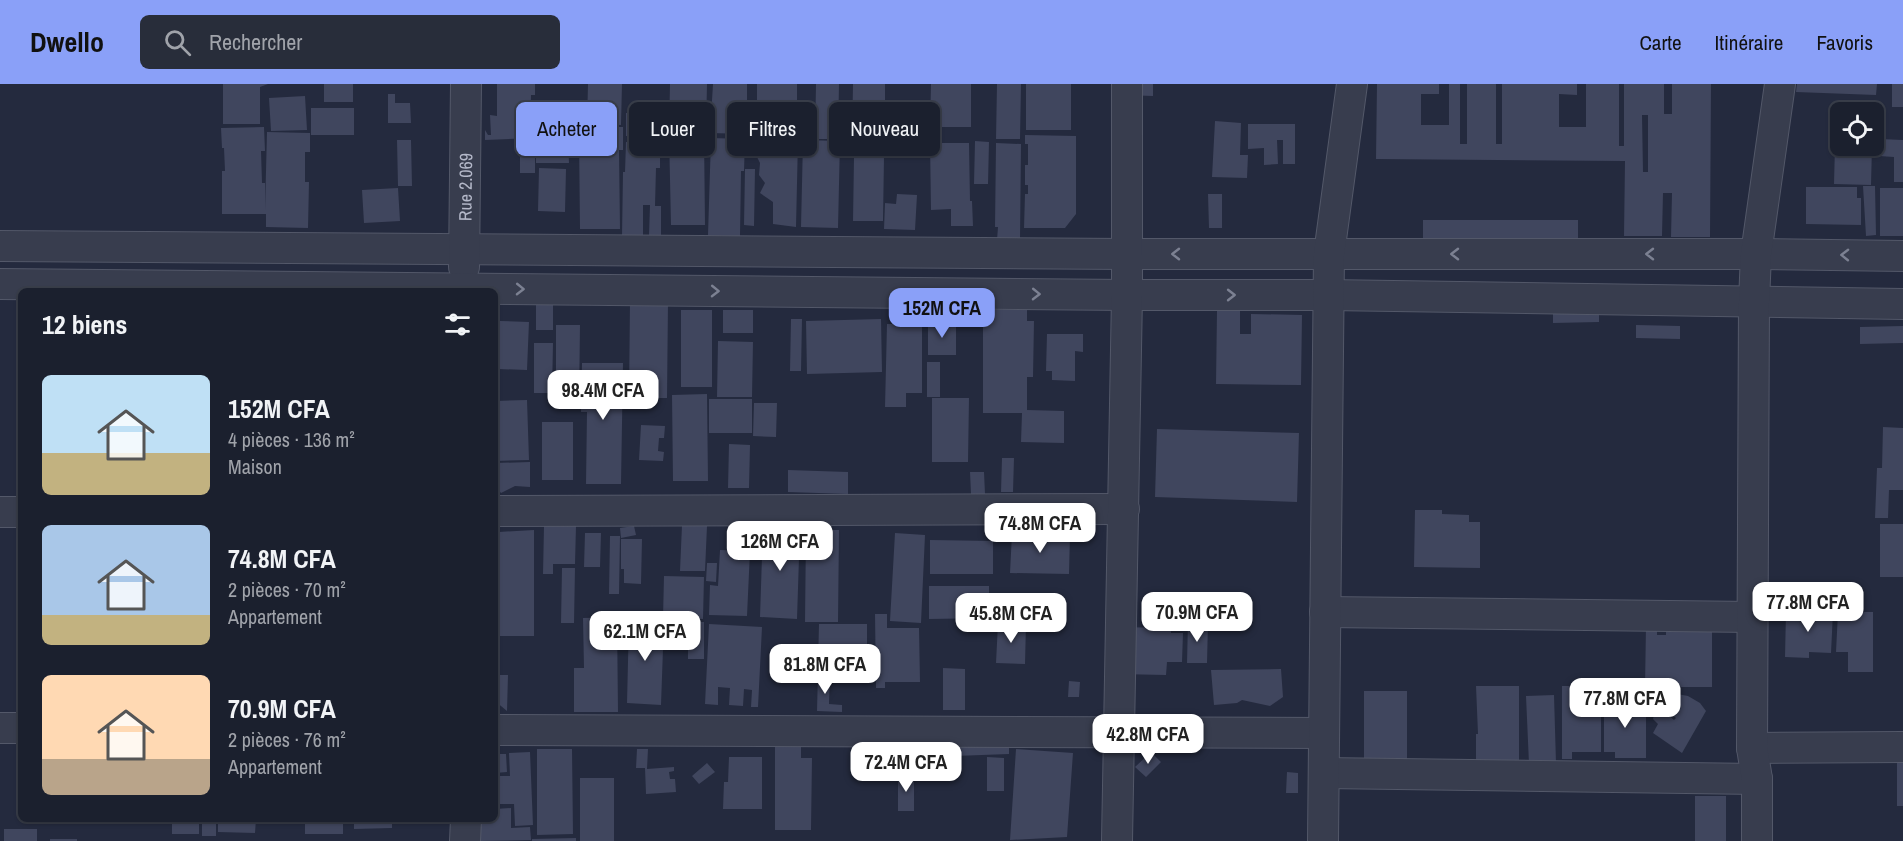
<!DOCTYPE html>
<html lang="fr">
<meta charset="utf-8">
<style>
body{margin:0;font-family:"Archivo Narrow",sans-serif;background:#282d3a;color:#f1f3f6;height:100vh;display:flex;flex-direction:column;font-size:22px;white-space:nowrap}
*{box-sizing:border-box;margin:0}
p{font-size:20px;color:#a0a3aa}
.icon{flex:none;width:33px;height:33px;fill:none;stroke:currentColor;stroke-width:2;stroke-linecap:round;stroke-linejoin:round}
.map{position:relative;flex:1;overflow:hidden}
.side{position:absolute;left:18px;top:204px;width:480px;height:534px;display:flex;flex-direction:column;background:#1b202e;border-radius:9px;box-shadow:0 2px 4px #0004,0 0 0 2px #393e4a}
.side>*{flex:none}
.top-card{position:absolute;left:516px;top:18px;width:570px;height:54px;display:flex;gap:12px}
.controls{position:absolute;left:1830px;top:18px;display:grid;gap:12px}
.controls a{display:grid;place-items:center;width:54px;height:54px;border-radius:9px;background:#1b202e;box-shadow:0 2px 4px #0004,0 0 0 2px #393e4a;font-size:30px}
.price{position:absolute;translate:-50% -51px;padding:0 14px;border-radius:12px;background:#fff;color:#222;font-size:20px;line-height:39px;filter:drop-shadow(0 2px 3px #0008)}
.price::after{content:'';position:absolute;left:50%;top:36px;width:18px;height:14px;margin-left:-9px;background:inherit;clip-path:polygon(0 0,100% 0,50% 100%)}
.price.active{background:#8aa0f8;color:#111}
ul{padding:0;list-style:none}
li{display:flex;align-items:center;gap:18px;height:150px;padding:0 24px}
li span{display:grid;place-items:center;flex:none;width:168px;height:120px;border-radius:9px;color:#555}
li>.icon{margin-inline-start:auto}
span .icon{width:72px;height:72px;fill:#fffc;stroke-width:1}
li b{font-size:26px}
h2{display:flex;justify-content:space-between;align-items:center;height:72px;padding:0 24px;font-size:26px}
.tag{padding:0 21px;border-radius:9px;background:#1b202e;box-shadow:0 2px 4px #0004,0 0 0 2px #393e4a;font-size:21px;line-height:54px}
.tag.active{background:#8aa0f8;color:#111}
header{display:flex;align-items:center;gap:36px;box-sizing:border-box;height:84px;padding:0 30px;background:#8aa0f8;color:#111}
header strong{font-size:28px}
nav{display:flex;gap:33px;margin-inline-start:auto;font-size:21px}
.search{width:420px;height:54px;background:#282d3a;display:flex;align-items:center;gap:15px;box-sizing:border-box;padding:0 21px;border-radius:9px;color:#a0a3aa;font-size:22px}
.map>svg:first-child{display:block}
</style>
<header>
<strong>Dwello</strong>
<div class="search"><svg class="icon" aria-label="search" viewBox="0 0 24 24"><circle cx="10" cy="10" r="6"/><path d="M15 15l6 6"/></svg>Rechercher</div>
<nav><a>Carte</a><a>Itinéraire</a><a>Favoris</a></nav>
</header>
<div class="map">
<svg width="1903" height="757" viewBox="0 0 1903 757">
<rect width="100%" height="100%" fill="#242a3e"/>
<path fill="#40465e" fill-rule="evenodd" d="M223,0H268L260,3V40H223Z
M324,0H353V18H324Z
M497,0H535V11H531L530,54L485,56V46L488,51H491L490,31L497,32Z
M588,0H622L621,41L587,40Z
M670,0H707L706,48H669Z
M713,0H747V50L710,49Z
M757,0H797V52H757Z
M816,0H839L838,55H815Z
M853,0H885V57H852Z
M931,0H971V43H930Z
M997,0H1021L1020,55H996Z
M1026,0H1071V46H1026Z
M1123,0H1153V12L1123,11Z
M1377,0H1439V10H1421V41H1449V0H1460V60H1467V0H1496V60H1502V0H1577V11L1559,10V43H1586V0H1619V62H1624V0H1664V30H1672V0H1711L1710,153H1671L1672,109H1663L1662,152H1624L1625,77L1376,75ZM1642,31H1648V88H1643Z
M1797,0H1877L1876,11L1796,8Z
M1892,0H1903V23H1892Z
M388,10H395V19H410L411,39H388Z
M305,12L307,46L271,47L269,14Z
M580,17V42H574V55H568L569,79H536V56H561V41H566V18Z
M643,23H666V50L643,51Z
M311,24H354V51H311Z
M626,29H638V52H626Z
M1215,37L1241,39L1240,71H1248L1247,94L1212,93Z
M1248,40H1295V80H1283V56H1277L1278,80L1264,81V64L1248,65Z
M264,43L265,67H261L262,99H265V126L267,48L310,49V68H305V98H309L308,144L266,143V130H222V87H225L224,64H222L221,44Z
M586,43H623V66H619L620,145H580L579,52H586Z
M669,50H704L705,141H671Z
M1025,51L1076,52V130L1065,144H1024L1025,110H1028V101H1025V81H1028V60H1025Z
M711,54L745,55L744,87H741L740,152L708,151Z
M754,55L798,56L796,143L773,140V118L760,109L765,99L759,91L760,79L754,67Z
M1880,55L1903,56V98H1894V73L1879,72Z
M397,56H411L412,102H398Z
M520,56L535,57V89H520Z
M803,56L840,57L838,144L801,143Z
M975,57L989,58L988,100H974Z
M626,58L660,59V84H656L655,122H661V152H649L650,121H643V152H622L623,88H625Z
M930,59H969L970,117H972L973,142H951V125L931,126Z
M996,59L1021,60L1020,156H997L998,143H995Z
M1835,61L1872,62L1871,101L1834,100Z
M854,73H884L883,137H853Z
M539,84L566,85L565,128L538,127Z
M745,85H755L754,142L744,141Z
M1863,102H1875L1876,151L1866,152Z
M1806,103H1857V114H1861V141L1806,140Z
M398,104L400,137L364,139L362,106Z
M1880,104H1903V152H1880Z
M897,110L917,111L915,146L884,145L885,119L896,120Z
M1208,110H1222V144H1209Z
M1423,136H1578V157H1423Z
M630,217L668,218L667,314H629Z
M536,220H553V246H536Z
M681,226H712V303H681Z
M723,226H753V249H723Z
M983,226H1027V237H1034L1033,293H1027V326L1064,327V359L1021,358L1022,329H983Z
M1217,227H1240V250H1251V230L1302,231L1301,301L1216,300Z
M1599,227V238L1553,239V228Z
M791,235H802L801,287H790Z
M881,235L882,288L807,290L806,237Z
M500,237L529,238L527,286L498,285Z
M928,239H956V271H928Z
M887,240H922V309H906V323H885Z
M556,241H580L579,321L556,306Z
M1636,241L1680,242V255L1636,254Z
M1903,242V259L1860,260V243Z
M1047,250H1083V268L1075,267V297L1052,296V287H1046Z
M718,257L753,258L752,313H717Z
M534,259H553L552,309H534Z
M927,278H940V313H927Z
M582,279H623L621,400H586L587,328H581Z
M707,310L708,397H673L672,311Z
M932,314H969L968,378H932Z
M709,315H752V349H709Z
M527,316L529,376L495,377L496,317Z
M754,319H777L776,353L753,352Z
M542,338H573V396H542Z
M641,341L665,342L664,354H659L658,367L664,368L663,377L639,376Z
M1883,343L1903,344V406H1889L1888,434H1875L1877,384H1882Z
M1157,345L1299,349L1297,418L1155,413Z
M729,360L750,361L749,404H728Z
M1002,374H1014L1013,408H1001Z
M530,378V403L515,402L501,409L495,402V379Z
M788,386L848,388V410L788,408Z
M970,388H984L985,410H971Z
M1415,426H1442V430L1469,431V438H1480V484L1414,483Z
M1880,440H1903V493H1880Z
M682,441L707,442L705,487H680Z
M544,442H576L575,480H553V490H543Z
M634,442L636,451L621,454L620,444Z
M763,442L800,443L797,535L760,533Z
M534,446V552H495V453L499,448Z
M806,446H839L838,538H805Z
M585,449H601L600,483H584Z
M895,449L925,451L921,539L890,537Z
M1012,449L1070,450L1069,490L1010,489Z
M610,452H620L619,510H609Z
M621,455H642L641,500L624,499V485H621Z
M930,456L993,457V490H930Z
M720,466L750,467L747,532L709,531L710,501L718,502Z
M707,479H717L716,498L706,497Z
M562,484H575L574,539H561Z
M664,492L704,493L703,535L663,534Z
M929,502H989V534L929,535Z
M1035,518L1049,519L1048,541L1033,540Z
M1786,527L1833,528L1831,569L1809,568V574L1785,573Z
M1838,528H1873V588H1848V568H1836Z
M875,530H887V544H919L920,598H885V604H876Z
M617,533L618,628H574V584H584L583,534Z
M629,536L664,537L661,621L627,619Z
M688,538H704V575H688Z
M1188,538L1208,539L1207,579H1187Z
M998,539L1026,540L1025,580L996,579Z
M709,540L762,543L758,623H751L752,606L744,605L743,622L729,621L730,604L718,603V621L705,620Z
M819,540H867V587H857V566H831V580H818Z
M1646,541H1657V551H1666V548H1712V603H1645Z
M1119,543L1171,544V549H1183L1182,578H1167L1166,591L1118,590Z
M943,584L965,585V626H943Z
M1281,585L1283,613L1270,622L1242,616L1237,619L1214,621L1211,586Z
M818,588L830,589L829,620L842,621V628L817,627Z
M495,591H508L507,627L495,617Z
M1069,597L1080,598L1079,613H1068Z
M1476,602H1519V681L1476,680V650H1478Z
M1562,602H1601V668H1572V675H1562Z
M1364,607H1407V676H1364Z
M1672,609L1688,612L1700,619L1706,627L1682,669L1653,649L1658,640L1653,635L1655,627L1659,623L1674,636L1676,634L1661,622L1660,616L1663,611L1669,613Z
M1554,611L1556,679L1529,680L1526,612Z
M1604,617L1646,618V674H1615V668H1604Z
M1009,652V670L955,672L954,653Z
M775,658L801,659V674H812L811,746H775Z
M537,665H572L573,750L537,751Z
M637,665H648L647,685L674,683V687L669,688L670,695H675L676,708L646,710L645,684H636Z
M1016,665L1073,669L1067,753L1010,756Z
M530,668L533,741L515,742L514,720H495V692H510L509,669Z
M1151,668L1161,678L1146,693L1135,683Z
M495,670H506L507,688L495,689Z
M729,673H762V725H723L724,698H728Z
M987,673L1004,674V707H987Z
M1897,675H1903V722H1897Z
M707,679L715,688L699,700L692,692Z
M1287,688L1298,689V709H1286Z
M898,691H914V727H898Z
M580,694H614V757H580Z
M1695,712H1726V757H1695Z
M511,724V744L530,743L531,756L481,757L480,735H495V725Z
M172,735H199V750H172Z
M202,735H216V752H202Z
M218,735H256L255,749L218,748Z
M305,735H343V750H305Z
M354,735H392V744L354,745Z
M4,745H37V757H4Z
M576,754V757H532V755Z
M50,755H77V757H50Z"/>
<g fill="none" stroke-linecap="round" stroke-linejoin="round">
<g stroke="#535869" stroke-width="32">
<g id="minor">
<path d="M0,162L1126,170H1756L1903,172"/>
<path id="s1" d="M464,183L466,0"/>
<path d="M0,200L1127,211H1328L1903,220"/>
<path d="M495,427L1124,425"/>
<path d="M0,428H21"/>
<path d="M1325,528L1752,533"/>
<path d="M0,644H21"/>
<path d="M495,646L1324,649"/>
<path d="M1752,664L1903,663"/>
<path d="M1324,689L1757,695"/>
<path d="M465,757L466,735"/>
<path d="M1117,757L1127,211V0"/>
<path d="M1323,757L1329,170L1352,0"/>
<path d="M1757,757V695L1752,664L1754,218L1756,170L1780,0"/>
</g>
</g>
<use href="#minor" stroke="#383d4e" stroke-width="30"/>
</g>
<defs><path id="oneway-chevron" d="M-2-3.5L2.5 0L-2 3.5" fill="none" stroke-width="1.6" stroke-linecap="round" stroke-linejoin="round" transform="scale(1.5)"/></defs>
<g stroke="#7c8192">
<use href="#oneway-chevron" transform="translate(1176 170) rotate(-180)"/>
<use href="#oneway-chevron" transform="translate(1455 170) rotate(180)"/>
<use href="#oneway-chevron" transform="translate(1650 170) rotate(180)"/>
<use href="#oneway-chevron" transform="translate(1845 171) rotate(-179)"/>
<use href="#oneway-chevron" transform="translate(520 205) rotate(1)"/>
<use href="#oneway-chevron" transform="translate(715 207) rotate(1)"/>
<use href="#oneway-chevron" transform="translate(1036 210) rotate(1)"/>
<use href="#oneway-chevron" transform="translate(1231 211)"/>
</g>
<g text-anchor="middle" dominant-baseline="central" stroke-width="4.5" stroke-linejoin="round" paint-order="stroke">
<g font-size="18" fill="#b4b8c9" stroke="#1d2233">
<text stroke="none"><textPath href="#s1" startOffset="80">Rue 2.069</textPath></text>
</g>
</g>
</svg>
<div class="controls">
<a><svg class="icon" aria-label="locate" viewBox="0 0 24 24"><circle cx="12" cy="12" r="6"/><path d="M12 2v4M12 18v4M2 12h4M18 12h4"/></svg></a>
</div>
<b class="price active" style="left:942px;top:255px">152M CFA</b>
<b class="price" style="left:603px;top:337px">98.4M CFA</b>
<b class="price" style="left:1040px;top:470px">74.8M CFA</b>
<b class="price" style="left:780px;top:488px">126M CFA</b>
<b class="price" style="left:1808px;top:549px">77.8M CFA</b>
<b class="price" style="left:1197px;top:559px">70.9M CFA</b>
<b class="price" style="left:1011px;top:560px">45.8M CFA</b>
<b class="price" style="left:645px;top:578px">62.1M CFA</b>
<b class="price" style="left:825px;top:611px">81.8M CFA</b>
<b class="price" style="left:1625px;top:645px">77.8M CFA</b>
<b class="price" style="left:1148px;top:681px">42.8M CFA</b>
<b class="price" style="left:906px;top:709px">72.4M CFA</b>
<div class="top-card">
<a class="tag active">Acheter</a>
<a class="tag">Louer</a>
<a class="tag">Filtres</a>
<a class="tag">Nouveau</a>
</div>
<section class="side">
<h2>12 biens<svg class="icon" aria-label="filters" viewBox="0 0 24 24"><path d="M4 7h16M4 17h16"/><circle cx="9" cy="7" r="2"/><circle cx="15" cy="17" r="2"/></svg></h2>
<ul>
<li><span style="background:linear-gradient(#bfe0f5 65%,#c2b280 0)"><svg class="icon" aria-label="home" viewBox="0 0 24 24"><path d="M3 11l9-7 9 7M6 9v11h12V9"/></svg></span><div><b>152M CFA</b><p>4 pièces · 136 m²</p><p>Maison</p></div></li>
<li><span style="background:linear-gradient(#a9c7e8 75%,#c2b280 0)"><svg class="icon" aria-label="home" viewBox="0 0 24 24"><path d="M3 11l9-7 9 7M6 9v11h12V9"/></svg></span><div><b>74.8M CFA</b><p>2 pièces · 70 m²</p><p>Appartement</p></div></li>
<li><span style="background:linear-gradient(#ffd9b3 70%,#b9a48a 0)"><svg class="icon" aria-label="home" viewBox="0 0 24 24"><path d="M3 11l9-7 9 7M6 9v11h12V9"/></svg></span><div><b>70.9M CFA</b><p>2 pièces · 76 m²</p><p>Appartement</p></div></li>
</ul>
</section>
</div>
